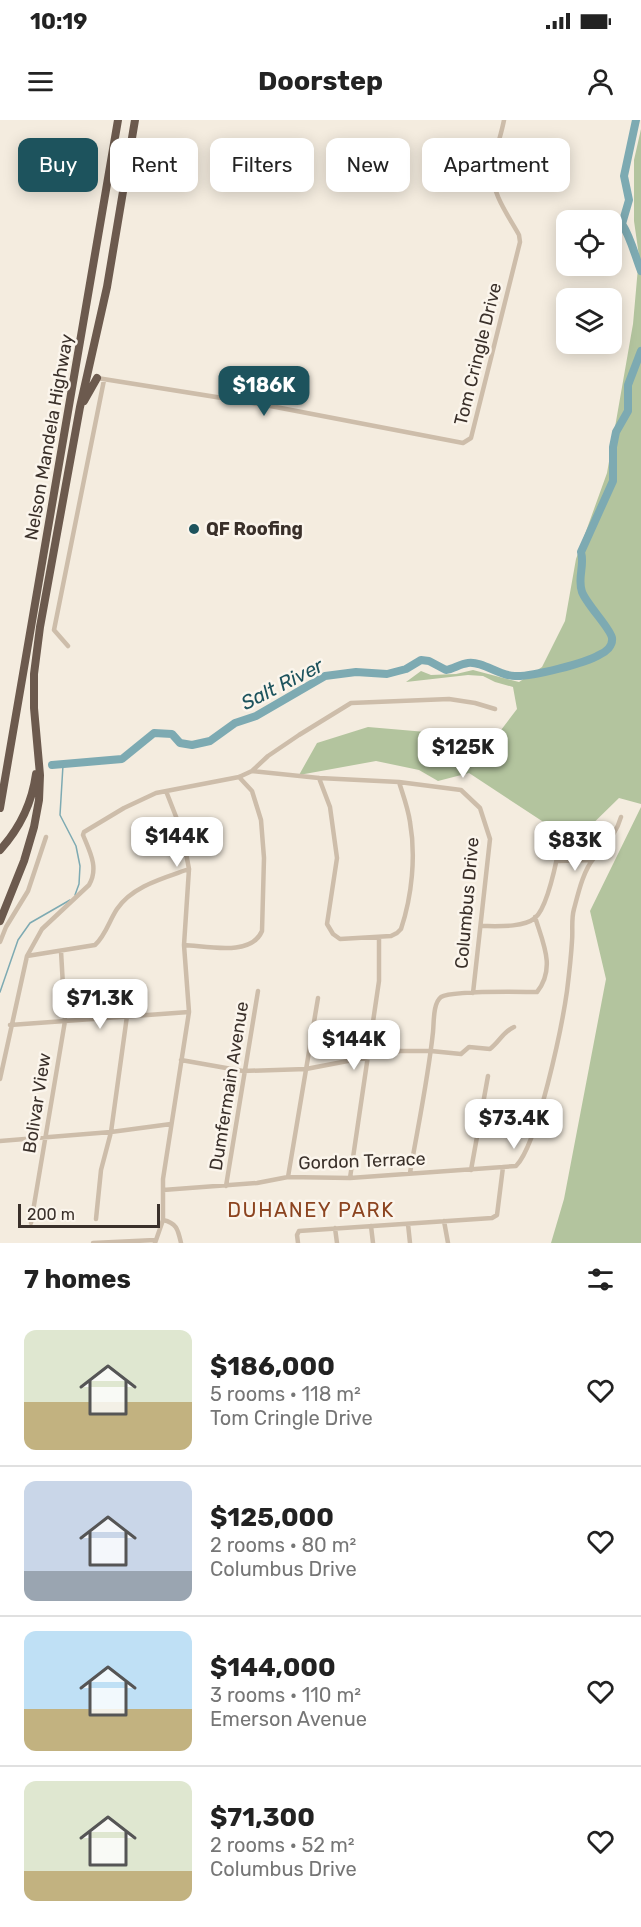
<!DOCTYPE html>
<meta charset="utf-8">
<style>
body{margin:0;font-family:Rubik,sans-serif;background:#f6f6f6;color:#222;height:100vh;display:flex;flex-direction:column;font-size:22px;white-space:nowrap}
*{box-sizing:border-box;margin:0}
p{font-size:20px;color:#767676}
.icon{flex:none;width:33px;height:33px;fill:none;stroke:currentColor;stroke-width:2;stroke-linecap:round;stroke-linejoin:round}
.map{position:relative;height:1123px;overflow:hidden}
.sheet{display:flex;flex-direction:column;background:#fff;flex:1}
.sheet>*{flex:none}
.top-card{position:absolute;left:18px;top:18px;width:606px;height:54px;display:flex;gap:12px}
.fabs{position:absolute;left:556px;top:90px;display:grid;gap:12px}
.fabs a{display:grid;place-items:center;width:66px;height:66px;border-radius:12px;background:#fff;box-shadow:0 3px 15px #0003;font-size:30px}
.scale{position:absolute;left:18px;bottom:15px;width:142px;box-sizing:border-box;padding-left:6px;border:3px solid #3a302a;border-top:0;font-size:16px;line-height:21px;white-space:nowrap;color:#3a302a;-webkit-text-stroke:4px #fbf5ec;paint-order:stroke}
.price{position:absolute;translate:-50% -51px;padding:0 14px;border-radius:12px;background:#fff;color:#222;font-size:20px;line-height:39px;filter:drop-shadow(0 2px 3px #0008)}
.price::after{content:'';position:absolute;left:50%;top:36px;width:18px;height:14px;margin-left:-9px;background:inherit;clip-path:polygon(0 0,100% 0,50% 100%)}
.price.current{background:#1d535d;color:#fff}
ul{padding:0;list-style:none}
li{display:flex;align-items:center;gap:18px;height:150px;padding:0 24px}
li+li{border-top:2px solid #e0e0e0}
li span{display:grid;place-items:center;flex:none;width:168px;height:120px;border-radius:12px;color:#555}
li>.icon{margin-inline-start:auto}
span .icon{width:72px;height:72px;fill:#fffc;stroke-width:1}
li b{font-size:26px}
h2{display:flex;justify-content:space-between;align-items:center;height:72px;padding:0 24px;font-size:26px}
.pill{padding:0 21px;border-radius:12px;background:#fff;box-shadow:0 3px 15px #0003;font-size:21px;line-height:54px}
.pill.current{background:#1d535d;color:#fff}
.status{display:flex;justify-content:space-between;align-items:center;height:42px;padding:0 30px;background:#fff;direction:ltr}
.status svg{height:16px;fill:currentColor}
header{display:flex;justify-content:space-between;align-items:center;height:78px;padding:0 24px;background:#fff;font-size:27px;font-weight:700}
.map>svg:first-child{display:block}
</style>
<div class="status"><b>10:19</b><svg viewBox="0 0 49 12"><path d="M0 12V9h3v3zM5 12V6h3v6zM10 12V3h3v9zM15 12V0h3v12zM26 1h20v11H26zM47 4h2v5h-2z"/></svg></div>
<header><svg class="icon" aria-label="menu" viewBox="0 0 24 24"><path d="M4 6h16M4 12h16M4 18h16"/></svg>Doorstep<svg class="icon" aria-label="person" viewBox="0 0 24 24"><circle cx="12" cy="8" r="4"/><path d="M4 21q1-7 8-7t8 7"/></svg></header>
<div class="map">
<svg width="641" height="1123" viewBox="0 0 641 1123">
<rect width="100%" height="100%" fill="#f4ecdf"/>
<path fill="#b3c49e" d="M641,9V684L619,678L574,722L469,653L438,661L419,650L376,641L299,655L317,623L368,607L484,617L498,614L517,589L513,567L495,562L483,556L468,555L406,562L421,551L431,555L456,554L473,550L519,562L542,547L565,501L576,439L607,353L633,204L639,136L634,101V40Z
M641,687V1123H551L564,1079L606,859L590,791Z"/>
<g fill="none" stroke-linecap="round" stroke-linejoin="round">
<path stroke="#7daab2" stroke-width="1.5" d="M63,645L60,695L76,726L80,746L79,764L75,775
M0,872L18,820L30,803L70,780"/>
<path stroke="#7daab2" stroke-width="8" d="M636,0L624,56L629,80L622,104C631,118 635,136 641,151
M52,645L122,639L154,613L172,614L180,623L192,625L210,621L235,603L256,596L325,556L356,552L387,554L406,549L421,540L429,541L446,550C453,549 460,544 468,543C483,541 499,556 515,556C531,557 586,543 599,535C606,532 613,526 612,518C611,509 587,485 582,472C577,458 585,446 581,432L613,361V327L616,312L628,291V265L641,231"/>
<path stroke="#cdbdaa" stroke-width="4.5" d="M97,258L260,284L463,323L471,318L520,122L519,115C508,95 491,73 493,50C494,34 501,16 504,0
M68,526L54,510L104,260
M252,651L268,636L299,615L351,583L449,579L475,583L495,589
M319,658L330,687L337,738L327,804L333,814L340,819L391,816L397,813L401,809C412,776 416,736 410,702C408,688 403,675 399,662
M558,741L592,740
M481,806C496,806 523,808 535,798C548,787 557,739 560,723
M0,822L6,807L28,771L46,717
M184,825C207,826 251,837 262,811L264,738L261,700L252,671L239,657
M27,836L95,825C106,815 109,801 117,789C132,766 164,758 189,749
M10,905L189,892
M181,940L243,951L306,949L400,931H431L461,934L469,927L490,929C500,921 503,912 514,907
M0,959L27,836L42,809L89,765C99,748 90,732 83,715L84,712L124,688L156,673L239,657L252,651L319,658L399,662L461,670L480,688L490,719L473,873
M0,1021L111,1012L171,1004
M471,1050L488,956
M410,1053C418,1006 428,959 433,912C434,902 433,883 441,877C453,870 520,872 537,872C556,848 543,823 535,797
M288,1057L318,878
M350,1058L379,861V817
M226,1066L258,871
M163,1070L257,1063L288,1057L350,1058L516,1046C538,1024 562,906 567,871C569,855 571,838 572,821C573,811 571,799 574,789C578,774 583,751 594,738C605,724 616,715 621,697
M96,1099L101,1050L111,1012L127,896
M163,1100C177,1103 178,1110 181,1123
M444,1101L448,1123
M31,1103L65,901L61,831
M408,1104L410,1123
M371,1106L373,1123
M335,1108L337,1123
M93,1123L155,1120
M155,1123L163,1100V1059L189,892L184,825L189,749L182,712L166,671
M298,1123L297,1115L299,1111L492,1098L497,1095L503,1047"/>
<path stroke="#6c5a4e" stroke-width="8" d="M84,281L97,258
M0,688L118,0
M0,730C20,708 32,683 36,654
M0,801L24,741L34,707L39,680L40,655L34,588V554L40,507L80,287L107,167L135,0"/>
</g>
<circle fill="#1d535d" stroke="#fbf5ec" stroke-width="2" cx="194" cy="409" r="6"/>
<g text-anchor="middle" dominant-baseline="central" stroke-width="5" stroke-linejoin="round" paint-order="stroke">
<g font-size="18" fill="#3a302a" stroke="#fbf5ec">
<text transform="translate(478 234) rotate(-76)">Tom Cringle Drive</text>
<text transform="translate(49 317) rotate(-80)">Nelson Mandela Highway</text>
<text transform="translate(467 783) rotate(-85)">Columbus Drive</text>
<text transform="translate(229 966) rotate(-81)">Dumfermain Avenue</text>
<text transform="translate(37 983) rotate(-81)">Bolivar View</text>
<text transform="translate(362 1041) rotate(-2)">Gordon Terrace</text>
</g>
<g font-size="18" font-weight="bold" fill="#3a302a" stroke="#fbf5ec" text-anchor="start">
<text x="206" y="409">QF Roofing</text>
</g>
<g font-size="20" font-style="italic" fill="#1d535d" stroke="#fbf5ec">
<text transform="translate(282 564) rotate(-27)">Salt River</text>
</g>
<g font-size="20" letter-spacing="1.5" fill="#8c4420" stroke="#fbf5ec">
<text x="311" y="1090">DUHANEY PARK</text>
</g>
</g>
</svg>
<div class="fabs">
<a><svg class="icon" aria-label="locate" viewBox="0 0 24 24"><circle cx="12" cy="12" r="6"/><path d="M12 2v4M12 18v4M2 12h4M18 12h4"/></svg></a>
<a><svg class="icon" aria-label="layers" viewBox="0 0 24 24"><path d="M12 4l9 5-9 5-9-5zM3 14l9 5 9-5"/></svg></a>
</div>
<div class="scale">200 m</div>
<b class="price current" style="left:264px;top:297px">$186K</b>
<b class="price" style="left:463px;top:659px">$125K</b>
<b class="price" style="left:177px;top:748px">$144K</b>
<b class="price" style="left:575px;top:752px">$83K</b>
<b class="price" style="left:100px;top:910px">$71.3K</b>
<b class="price" style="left:354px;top:951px">$144K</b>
<b class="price" style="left:514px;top:1030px">$73.4K</b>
<div class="top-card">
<a class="pill current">Buy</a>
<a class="pill">Rent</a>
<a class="pill">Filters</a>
<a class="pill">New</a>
<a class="pill">Apartment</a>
</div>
</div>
<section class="sheet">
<h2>7 homes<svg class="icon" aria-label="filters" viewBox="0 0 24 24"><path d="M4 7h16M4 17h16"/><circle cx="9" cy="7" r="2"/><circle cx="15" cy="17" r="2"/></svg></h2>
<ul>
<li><span style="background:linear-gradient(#dfe7d0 60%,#c2b280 0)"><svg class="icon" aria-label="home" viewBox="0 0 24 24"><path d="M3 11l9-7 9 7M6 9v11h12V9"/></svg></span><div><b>$186,000</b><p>5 rooms · 118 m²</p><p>Tom Cringle Drive</p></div><svg class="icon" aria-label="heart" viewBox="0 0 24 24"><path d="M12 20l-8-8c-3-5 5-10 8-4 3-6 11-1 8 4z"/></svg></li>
<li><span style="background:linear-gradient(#c9d6e8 75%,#9aa5b1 0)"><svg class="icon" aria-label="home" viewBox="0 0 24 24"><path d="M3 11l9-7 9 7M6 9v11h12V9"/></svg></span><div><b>$125,000</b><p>2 rooms · 80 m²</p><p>Columbus Drive</p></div><svg class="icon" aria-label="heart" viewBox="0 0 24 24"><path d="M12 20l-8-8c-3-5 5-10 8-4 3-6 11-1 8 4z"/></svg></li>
<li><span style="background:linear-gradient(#bfe0f5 65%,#c2b280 0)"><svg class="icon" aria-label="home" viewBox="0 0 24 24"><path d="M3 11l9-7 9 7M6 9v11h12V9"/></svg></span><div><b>$144,000</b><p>3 rooms · 110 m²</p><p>Emerson Avenue</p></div><svg class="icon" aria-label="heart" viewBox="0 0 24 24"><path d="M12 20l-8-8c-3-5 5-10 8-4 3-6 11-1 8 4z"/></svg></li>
<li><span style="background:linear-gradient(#dfe7d0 75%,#c2b280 0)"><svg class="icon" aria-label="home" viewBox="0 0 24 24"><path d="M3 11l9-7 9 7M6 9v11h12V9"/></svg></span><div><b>$71,300</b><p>2 rooms · 52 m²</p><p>Columbus Drive</p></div><svg class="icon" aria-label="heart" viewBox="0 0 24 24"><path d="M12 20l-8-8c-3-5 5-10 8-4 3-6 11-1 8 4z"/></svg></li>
</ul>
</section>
